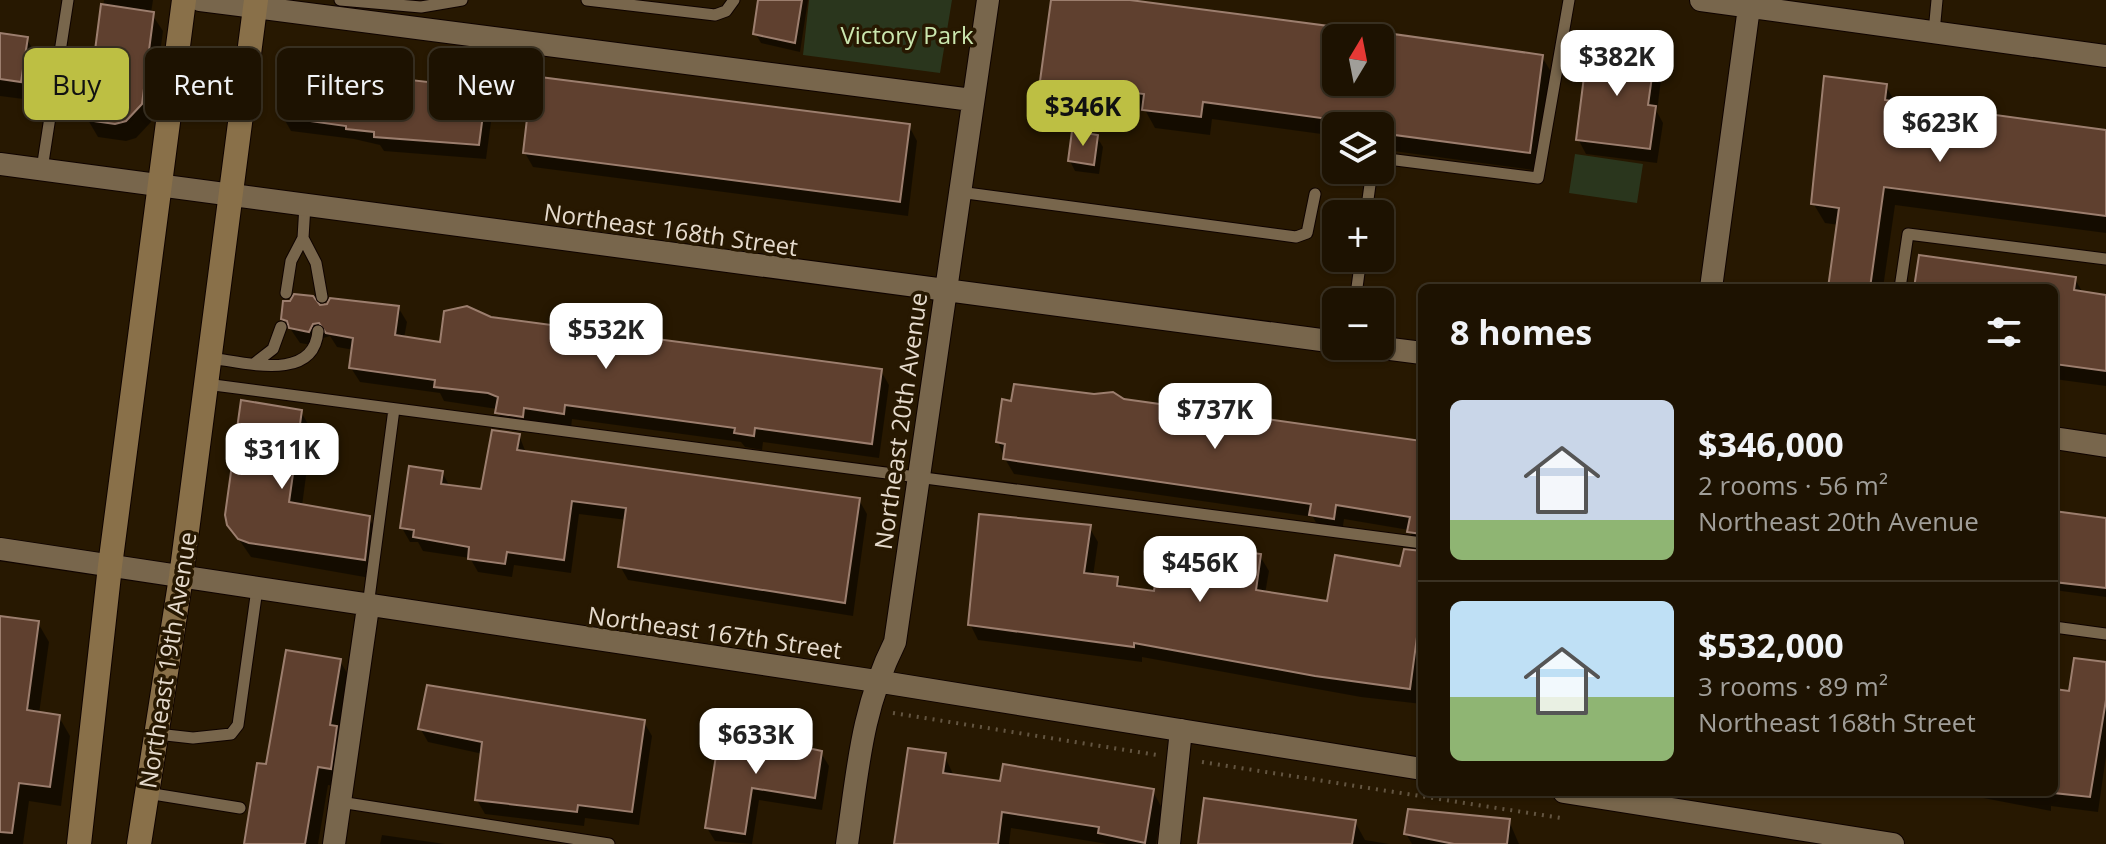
<!DOCTYPE html>
<meta charset="utf-8">
<style>
body{margin:0;font-family:"Open Sans",sans-serif;background:#251b0b;color:#f1f3f6;height:100vh;display:flex;flex-direction:column;font-size:30px;white-space:nowrap}
*{box-sizing:border-box;margin:0}
p{font-size:26px;color:#a09e99}
.icon{flex:none;width:44px;height:44px;fill:none;stroke:currentColor;stroke-width:2;stroke-linecap:round;stroke-linejoin:round}
.map{position:relative;flex:1;overflow:hidden}
.drawer{position:absolute;left:1418px;top:284px;width:640px;height:512px;display:flex;flex-direction:column;background:#1d1201;border-radius:12px;box-shadow:0 2px 6px #0004,0 0 0 2px #3b3223}
.drawer>*{flex:none}
.top-card{position:absolute;left:24px;top:48px;width:760px;height:72px;display:flex;gap:16px}
.needle{width:52px;rotate:10deg}
.buttons{position:absolute;left:1322px;top:24px;display:grid;gap:16px}
.buttons a{display:grid;place-items:center;width:72px;height:72px;border-radius:12px;background:#1d1201;box-shadow:0 2px 6px #0004,0 0 0 2px #3b3223;font-size:40px}
.price{position:absolute;translate:-50% -68px;padding:0 18px;border-radius:16px;background:#fff;color:#222;font-size:26px;line-height:52px;filter:drop-shadow(0 2px 4px #0008)}
.price::after{content:'';position:absolute;left:50%;top:48px;width:24px;height:18px;margin-left:-12px;background:inherit;clip-path:polygon(0 0,100% 0,50% 100%)}
.price.active{background:#bdbf43;color:#111}
ul{padding:0;list-style:none}
li{display:flex;align-items:center;gap:24px;height:200px;padding:0 32px}
li+li{border-top:2px solid #3b3223}
li span{display:grid;place-items:center;flex:none;width:224px;height:160px;border-radius:12px;color:#555}
li>.icon{margin-inline-start:auto}
span .icon{width:96px;height:96px;fill:#fffc;stroke-width:1}
li b{font-size:34px}
h2{display:flex;justify-content:space-between;align-items:center;height:96px;padding:0 32px;font-size:34px}
.pill{padding:0 28px;border-radius:12px;background:#1d1201;box-shadow:0 2px 6px #0004,0 0 0 2px #3b3223;font-size:28px;line-height:72px}
.pill.active{background:#bdbf43;color:#111}
.map>svg:first-child{display:block}
</style>
<div class="map">
<svg width="2106" height="844" viewBox="0 0 2106 844">
<rect width="100%" height="100%" fill="#271801"/>
<path fill="#2a361d" d="M809,0H952L940,73L803,55Z
M1575,154L1643,164L1637,203L1569,193Z"/>
<path fill="#0007" fill-rule="evenodd" d="M104,0H153L151,13L163,31L151,122L136,138L126,141L98,137L88,120Z
M760,0H808L800,52L761,43L755,33Z
M1053,0H1114L1542,57L1553,75L1540,171L1386,150L1380,143V126H1336V136L1212,119L1210,135L1155,128L1145,110L1053,98L1042,80ZM1336,38H1380V82H1336Z
M0,35L27,39L37,57L31,100L0,96Z
M1654,56L1662,71L1657,112L1663,123L1657,163L1586,154L1578,139Z
M488,71L496,85L486,159L384,151L380,145L354,139L291,131L283,117L447,87Z
M1886,86L1896,104L2106,132V233L1895,205L1883,288H1830L1839,225L1825,223L1813,203Z
M909,126L917,141L908,216L533,167L525,153Z
M1097,137L1103,147L1099,174L1075,171L1070,161Z
M2075,279L2083,293L2106,297V386L2054,379V288H1916Z
M319,307H398L407,322L404,338L442,344L490,319L881,371L889,385L879,458L763,442L762,450L745,447L741,442L572,419L571,428L505,427L497,409L444,401L440,393L360,382L351,368L354,350L337,347L330,336L320,339L317,346L300,343L283,318Z
M1124,401L1422,441V548L1418,547L1409,530L1344,519L1342,533L1320,530L1313,517L1014,474L1005,459L998,442Z
M301,412L312,431L302,506L369,518L380,537L376,579L251,557L229,525Z
M519,435L526,453L859,500L867,514L853,616L628,580L620,566L627,520L579,514L571,573L514,565L512,577L478,572L470,558L423,551L418,542H410L402,528L442,472L450,487L483,491Z
M2054,514L2106,521V597L2054,590Z
M1089,527L1098,542L1093,576L1117,579L1123,589L1156,593L1260,556L1269,571L1265,594L1329,603L1402,568L1422,553V704L1361,697L1142,657V662L978,640L970,624Z
M0,618L38,623L49,642L39,714L59,717L70,736L61,806L29,801L23,844H0Z
M340,661L351,680L341,787L328,785L318,844H246L267,767Z
M2106,664V756L2098,812L2051,806V811L1952,792H2054V691L2071,694Z
M644,722L652,736L639,825L585,818L584,826L485,814L477,800L483,754L428,742L420,728Z
M721,731L821,753L829,766L822,810L759,800L752,844L715,841L707,828Z
M944,755L954,776L1002,783L1152,790L1162,808L1156,844H1107L1011,828L1009,844H896Z
M1509,821L1519,844H1412L1406,834Z
M1355,822L1365,840L1389,844H1200Z
M382,835L445,844H380Z"/>
<path fill="#5f402f" stroke="#9c7e6e" stroke-width="2" d="M758,0H802L795,43L753,34Z
M1051,0H1130L1336,27V82H1380L1386,33L1543,55L1530,153L1380,133V126L1203,102L1201,117L1142,110L1144,94L1040,81Z
M101,4L154,12L142,104L126,121L115,124L86,120Z
M0,33L28,37L21,82L0,79Z
M1588,45L1655,55L1648,105L1656,106L1650,149L1576,140Z
M447,64L489,69L479,145L374,137V132L346,129V126L281,117L288,66L445,84Z
M532,76L910,124L900,202L523,153Z
M1824,76L1887,84L1885,100L2106,130V216L1884,187L1870,288H1828L1839,208L1811,204Z
M1072,131L1098,135L1094,165L1068,161Z
M1919,255L2076,277L2074,290L2106,295V371L2054,364V288H1914Z
M294,294L313,296L320,305L327,304L330,298L399,306L395,335L440,342L444,311L467,306L491,317L882,369L872,444L755,428L754,436L734,433L735,428L565,405L564,414L524,408L523,417L495,413L498,397L488,393L434,387L435,380L349,368L353,338L326,333L319,323L313,324L309,332L289,328L287,321L281,319L283,301H290Z
M1014,384L1094,394L1113,392L1124,399L1422,441V534L1407,532L1410,517L1336,505L1334,519L1309,515L1311,504L1003,459L1005,444L996,442L1002,399L1011,401Z
M241,400L302,410L289,502L370,516L365,560L249,543L238,539L227,525L225,515Z
M492,430L520,434L517,450L860,498L845,603L618,567L626,508L572,501L564,560L507,552L505,564L468,559L469,547L413,537L414,530L400,528L409,466L443,471L441,484L481,489Z
M2054,511L2106,518V588L2054,582Z
M979,514L1091,525L1084,573L1118,577L1117,586L1154,591L1162,540L1261,554L1256,590L1327,601L1335,555L1400,566L1404,549L1422,551V600L1410,689L1315,676L1134,643V647L968,625Z
M0,616L39,621L27,710L60,715L50,787L19,783L12,833L0,832Z
M286,650L341,659L330,725L337,726L331,769L318,767L305,844H244L257,763L266,764Z
M2074,658L2106,662V700L2090,797L2054,793V689L2069,691Z
M427,685L645,720L632,812L578,805L577,812L475,800L482,742L418,729Z
M720,729L822,751L815,798L752,788L745,834L705,828Z
M908,748L946,753L943,773L1000,781L1003,764L1154,789L1145,843L1098,833L1099,827L1002,812L998,844H894Z
M1204,798L1356,820L1352,844H1198Z
M1408,809L1510,819L1507,844H1454L1404,834Z"/>
<g fill="none" stroke-linecap="round" stroke-linejoin="round">
<g stroke="#0f0300" stroke-width="13">
<path id="lane" d="M340,0L421,7L462,0
M587,0L715,15L726,11L734,0
M1934,32L1937,0
M1380,158L1538,178L1569,0
M42,169L68,0
M959,192L1296,237L1307,233L1315,194
M1366,214L1372,170
M303,238L316,263L322,297
M1900,288L1908,234L2106,259
M286,293L291,261L303,238L305,205
M1355,302L1361,258
M210,358C244,362 314,383 318,331
M255,363L273,349L281,327
M206,384L1422,543
M368,606L394,409
M2054,627L2106,634
M157,734L193,738L231,734L238,725L257,589
M147,793L240,808
M340,802L609,844"/>
</g>
<g stroke="#0f0300" stroke-width="24">
<path id="street" d="M200,0L972,100
M1701,0L2106,56
M0,164L1336,342
M1711,288L1750,0
M1367,346L1422,353
M2054,438L2106,446
M0,549L876,681L1422,769
M1564,792L1893,844
M334,844L368,607
M847,844C858,770 861,710 895,642L988,0
M1169,844L1181,730"/>
</g>
<g stroke="#0f0300" stroke-width="26">
<path id="secondary" d="M79,844L110,566L184,0
M139,844L181,577L256,0"/>
</g>
<path stroke="#635541" stroke-width="4" stroke-dasharray="2 6" stroke-linecap="butt" d="M893,713L1157,755
M1202,762L1561,818"/>
<use href="#lane" stroke="#78664c" stroke-width="11"/>
<use href="#street" stroke="#78664c" stroke-width="22"/>
<use href="#secondary" stroke="#897049" stroke-width="24"/>
</g>
<g text-anchor="middle" dominant-baseline="central" stroke-width="7" stroke-linejoin="round" paint-order="stroke">
<g font-size="24" fill="#cbe7af" stroke="#271801">
<text x="907" y="34">Victory Park</text>
</g>
<g font-size="24" fill="#e6dbcd" stroke="#271801">
<text transform="translate(671 229) rotate(8)">Northeast 168th Street</text>
<text transform="translate(900 421) rotate(-82)">Northeast 20th Avenue</text>
<text transform="translate(715 632) rotate(8)">Northeast 167th Street</text>
<text transform="translate(167 660) rotate(-81)">Northeast 19th Avenue</text>
</g>
</g>
</svg>
<div class="buttons">
<a><svg class="needle" viewBox="-14 -14 28 28"><path d="M0-13l5 13h-10z" fill="#e53935"/><path d="M0 13l5-13h-10z" fill="#a09e99"/></svg></a>
<a><svg class="icon" aria-label="layers" viewBox="0 0 24 24"><path d="M12 4l9 5-9 5-9-5zM3 14l9 5 9-5"/></svg></a>
<a>+</a>
<a>−</a>
</div>
<b class="price" style="left:1617px;top:98px">$382K</b>
<b class="price active" style="left:1083px;top:148px">$346K</b>
<b class="price" style="left:1940px;top:164px">$623K</b>
<b class="price" style="left:606px;top:371px">$532K</b>
<b class="price" style="left:1215px;top:451px">$737K</b>
<b class="price" style="left:282px;top:491px">$311K</b>
<b class="price" style="left:1200px;top:604px">$456K</b>
<b class="price" style="left:756px;top:776px">$633K</b>
<div class="top-card">
<a class="pill active">Buy</a>
<a class="pill">Rent</a>
<a class="pill">Filters</a>
<a class="pill">New</a>
</div>
<section class="drawer">
<h2>8 homes<svg class="icon" aria-label="filters" viewBox="0 0 24 24"><path d="M4 7h16M4 17h16"/><circle cx="9" cy="7" r="2"/><circle cx="15" cy="17" r="2"/></svg></h2>
<ul>
<li><span style="background:linear-gradient(#c9d6e8 75%,#8fb573 0)"><svg class="icon" aria-label="home" viewBox="0 0 24 24"><path d="M3 11l9-7 9 7M6 9v11h12V9"/></svg></span><div><b>$346,000</b><p>2 rooms · 56 m²</p><p>Northeast 20th Avenue</p></div></li>
<li><span style="background:linear-gradient(#bfe0f5 60%,#8fb573 0)"><svg class="icon" aria-label="home" viewBox="0 0 24 24"><path d="M3 11l9-7 9 7M6 9v11h12V9"/></svg></span><div><b>$532,000</b><p>3 rooms · 89 m²</p><p>Northeast 168th Street</p></div></li>
</ul>
</section>
</div>
